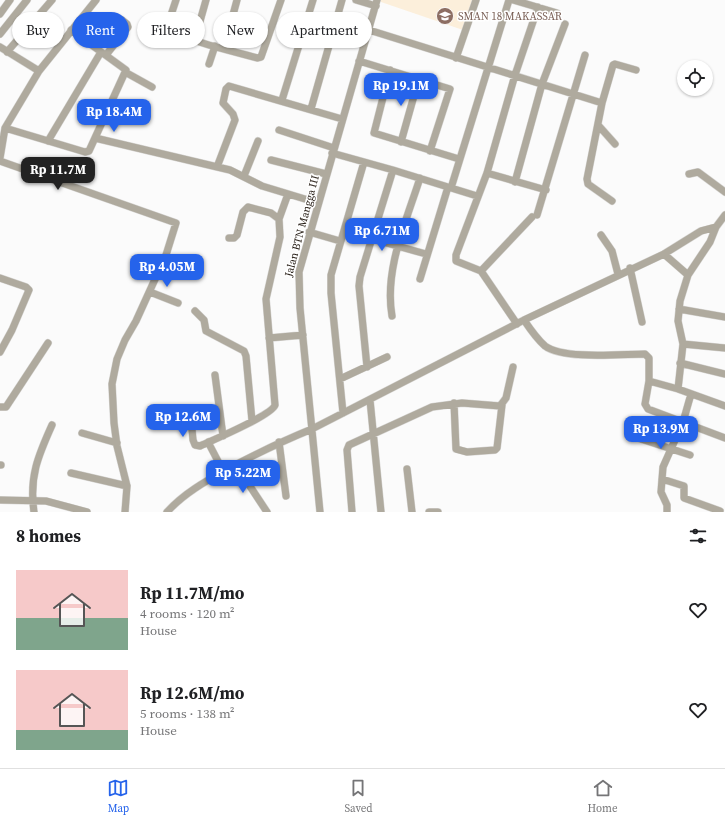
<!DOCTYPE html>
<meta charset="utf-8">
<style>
body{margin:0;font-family:"Source Serif 4",serif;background:#f2f2f2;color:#202124;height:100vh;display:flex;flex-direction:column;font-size:15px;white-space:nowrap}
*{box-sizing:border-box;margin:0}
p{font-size:13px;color:#757577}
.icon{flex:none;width:22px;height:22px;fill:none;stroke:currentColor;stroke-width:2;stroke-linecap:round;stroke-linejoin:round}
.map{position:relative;height:512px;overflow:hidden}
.side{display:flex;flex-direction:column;background:#fff;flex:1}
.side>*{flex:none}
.top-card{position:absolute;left:12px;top:12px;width:400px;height:36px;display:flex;gap:8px}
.fabs{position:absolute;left:677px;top:60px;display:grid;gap:8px}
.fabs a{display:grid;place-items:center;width:36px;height:36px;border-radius:50%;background:#fff;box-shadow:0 1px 3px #0004;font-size:20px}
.price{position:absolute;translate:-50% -34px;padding:0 9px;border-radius:8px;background:#2563eb;color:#fff;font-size:13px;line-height:26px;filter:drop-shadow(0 1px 2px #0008)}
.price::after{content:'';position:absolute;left:50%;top:24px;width:12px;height:9px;margin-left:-6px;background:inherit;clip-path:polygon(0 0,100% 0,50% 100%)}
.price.active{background:#222;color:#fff}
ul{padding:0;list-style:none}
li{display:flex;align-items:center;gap:12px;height:100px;padding:0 16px}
li span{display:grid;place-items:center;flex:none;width:112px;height:80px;border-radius:0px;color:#555}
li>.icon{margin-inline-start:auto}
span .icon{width:48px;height:48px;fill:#fffc;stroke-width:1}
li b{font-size:17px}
h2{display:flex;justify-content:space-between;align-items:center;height:48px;padding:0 16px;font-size:17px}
.pill{padding:0 14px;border-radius:18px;background:#fff;box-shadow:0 1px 3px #0004;font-size:14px;line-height:36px}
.pill.active{background:#2563eb;color:#fff}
.tabs{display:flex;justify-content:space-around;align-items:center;height:56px;border-top:1px solid #e0e0e0;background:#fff;font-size:11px;color:#757577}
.tabs a{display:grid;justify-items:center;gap:2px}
.tabs .active{color:#2563eb}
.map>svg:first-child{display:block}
</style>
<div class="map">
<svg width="725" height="512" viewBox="0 0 725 512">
<rect width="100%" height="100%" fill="#fbfbfb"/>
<path fill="#fcefdb" d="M381,0H473L463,30L381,2Z"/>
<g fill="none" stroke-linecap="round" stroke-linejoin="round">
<g stroke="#d8d7d5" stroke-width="8">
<path id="minor" d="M356,0L376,6
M513,0L557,13
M0,14L10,0
M170,18L176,0
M171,30C197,44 229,50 257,58L261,57L281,0
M369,30L602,103L587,179L588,184L612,201
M0,34L27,0
M195,39L206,0
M0,47L39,71
M224,48L237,0
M7,52L52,0
M106,55L128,27L127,24L122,20
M456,58L476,0
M359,61L450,89L430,151
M209,64L215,46
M390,70L374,133L459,159
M125,72L152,87
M282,100L313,0
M602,103L613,65L615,64L636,70
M311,109L342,0
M598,125L615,144
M5,128L85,152L89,151L126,70L71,30
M279,130L334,148
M95,138L230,170L262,186L318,203
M48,141L101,52
M401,142L419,78
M332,153L393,170L477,196
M0,158L5,128L39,71L96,0
M271,160L326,174
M0,161L176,223L166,255L136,321L125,340L117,359L112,384L114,423L117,446L127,486L125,512
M217,167L235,120L233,114L223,103L226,89L229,86L342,119
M487,173L546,190
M689,174L698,172L725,192
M244,176L258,141
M515,182L542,84L565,24
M451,188L509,0
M537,215L585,55
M532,217L481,271L456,261V255L487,173L515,75L538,7
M279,219L288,194
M344,231L426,254
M309,232L340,241
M601,235L612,251L618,274
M664,254L688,275
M630,268L642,322
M481,271L517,324
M0,278L26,287L29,290L12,330L0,352
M420,279L448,187
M150,292L178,303
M679,309L725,317
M195,311L204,320L206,331L244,351L246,356L252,421
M392,316C384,270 406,222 420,178
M524,320C530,329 537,339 545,346C564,360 622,354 645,354L649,358V381L678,389L725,406
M269,338L303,335
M683,344L725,348
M680,363L725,374
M367,367L359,286L360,277L393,170
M215,375L223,436
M340,379L387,357
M649,381L645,404L648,409L725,438
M678,389L683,344L678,321L680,301L688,275L710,242L716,227
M370,400L381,512
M454,403L456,449L467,452L495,450L497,448L502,405
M0,407H6L48,343
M190,408L193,440L195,445L200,446C213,440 272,415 275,405L266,299L280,237L279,219L271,213L248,207L243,212L237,235L234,238H229
M343,413L331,293V275L364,162
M82,433L117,443
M638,438L690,455
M208,442L220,465L226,470
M279,442L286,496
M0,465H1
M236,465L267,512
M407,469L412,512
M71,473L127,486
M662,479L684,486V498L720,511
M0,500L46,501L87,512
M34,512C29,477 38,456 52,425
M167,512C186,491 210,479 235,465C260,452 285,440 312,429L524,320L664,254L701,231L716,227L725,215
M320,512L300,308L299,272L377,0
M352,512L347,450L349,445L432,407L462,403L500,406L506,398L513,367
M429,512H438
M667,512V505L661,492L663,467L683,422L691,394"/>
</g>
<use href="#minor" stroke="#afaa9e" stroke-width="7"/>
</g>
<defs>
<g id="school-disc" transform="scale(0.9)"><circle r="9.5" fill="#8d6e63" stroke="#fff"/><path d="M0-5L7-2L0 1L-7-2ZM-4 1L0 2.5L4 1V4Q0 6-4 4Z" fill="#fff"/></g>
</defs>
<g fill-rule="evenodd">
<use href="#school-disc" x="445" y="16"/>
</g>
<g text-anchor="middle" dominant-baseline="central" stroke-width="3" stroke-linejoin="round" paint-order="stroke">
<g font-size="11" fill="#785e54" stroke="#fff" text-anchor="start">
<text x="458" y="16">SMAN 18 MAKASSAR</text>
</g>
<g font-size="11" fill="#211810" stroke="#fff">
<text transform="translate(302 226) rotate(-75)">Jalan BTN Mangga III</text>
</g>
</g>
</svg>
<div class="fabs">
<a><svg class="icon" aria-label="locate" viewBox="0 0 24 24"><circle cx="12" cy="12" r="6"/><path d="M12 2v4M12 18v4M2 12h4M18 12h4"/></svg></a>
</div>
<b class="price" style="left:401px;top:107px">Rp 19.1M</b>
<b class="price" style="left:114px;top:133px">Rp 18.4M</b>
<b class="price active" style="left:58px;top:191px">Rp 11.7M</b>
<b class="price" style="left:382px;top:252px">Rp 6.71M</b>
<b class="price" style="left:167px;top:288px">Rp 4.05M</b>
<b class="price" style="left:183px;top:438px">Rp 12.6M</b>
<b class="price" style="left:661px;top:450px">Rp 13.9M</b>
<b class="price" style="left:243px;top:494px">Rp 5.22M</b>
<div class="top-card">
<a class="pill">Buy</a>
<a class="pill active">Rent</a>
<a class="pill">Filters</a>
<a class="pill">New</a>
<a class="pill">Apartment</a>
</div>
</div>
<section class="side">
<h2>8 homes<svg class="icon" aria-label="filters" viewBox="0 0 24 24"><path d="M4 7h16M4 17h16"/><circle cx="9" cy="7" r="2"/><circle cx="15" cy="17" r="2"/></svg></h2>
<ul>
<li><span style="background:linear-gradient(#f6c9c9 60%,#7fa58c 0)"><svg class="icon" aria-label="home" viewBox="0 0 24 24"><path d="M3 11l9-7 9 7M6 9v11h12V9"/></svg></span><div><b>Rp 11.7M/mo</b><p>4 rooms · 120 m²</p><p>House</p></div><svg class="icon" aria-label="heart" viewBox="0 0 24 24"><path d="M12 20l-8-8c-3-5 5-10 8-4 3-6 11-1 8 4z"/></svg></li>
<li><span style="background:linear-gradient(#f6c9c9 75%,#7fa58c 0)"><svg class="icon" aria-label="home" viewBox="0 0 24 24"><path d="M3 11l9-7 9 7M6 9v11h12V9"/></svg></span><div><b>Rp 12.6M/mo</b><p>5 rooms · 138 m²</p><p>House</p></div><svg class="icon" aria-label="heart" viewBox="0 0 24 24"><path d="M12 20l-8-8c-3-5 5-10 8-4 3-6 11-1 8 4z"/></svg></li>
</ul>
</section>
<nav class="tabs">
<a class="active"><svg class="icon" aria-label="map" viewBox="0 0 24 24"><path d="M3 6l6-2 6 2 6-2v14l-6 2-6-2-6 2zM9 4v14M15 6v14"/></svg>Map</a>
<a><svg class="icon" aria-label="saved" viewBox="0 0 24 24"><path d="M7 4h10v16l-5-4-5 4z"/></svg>Saved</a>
<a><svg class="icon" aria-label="home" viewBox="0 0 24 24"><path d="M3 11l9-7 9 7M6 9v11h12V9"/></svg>Home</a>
</nav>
